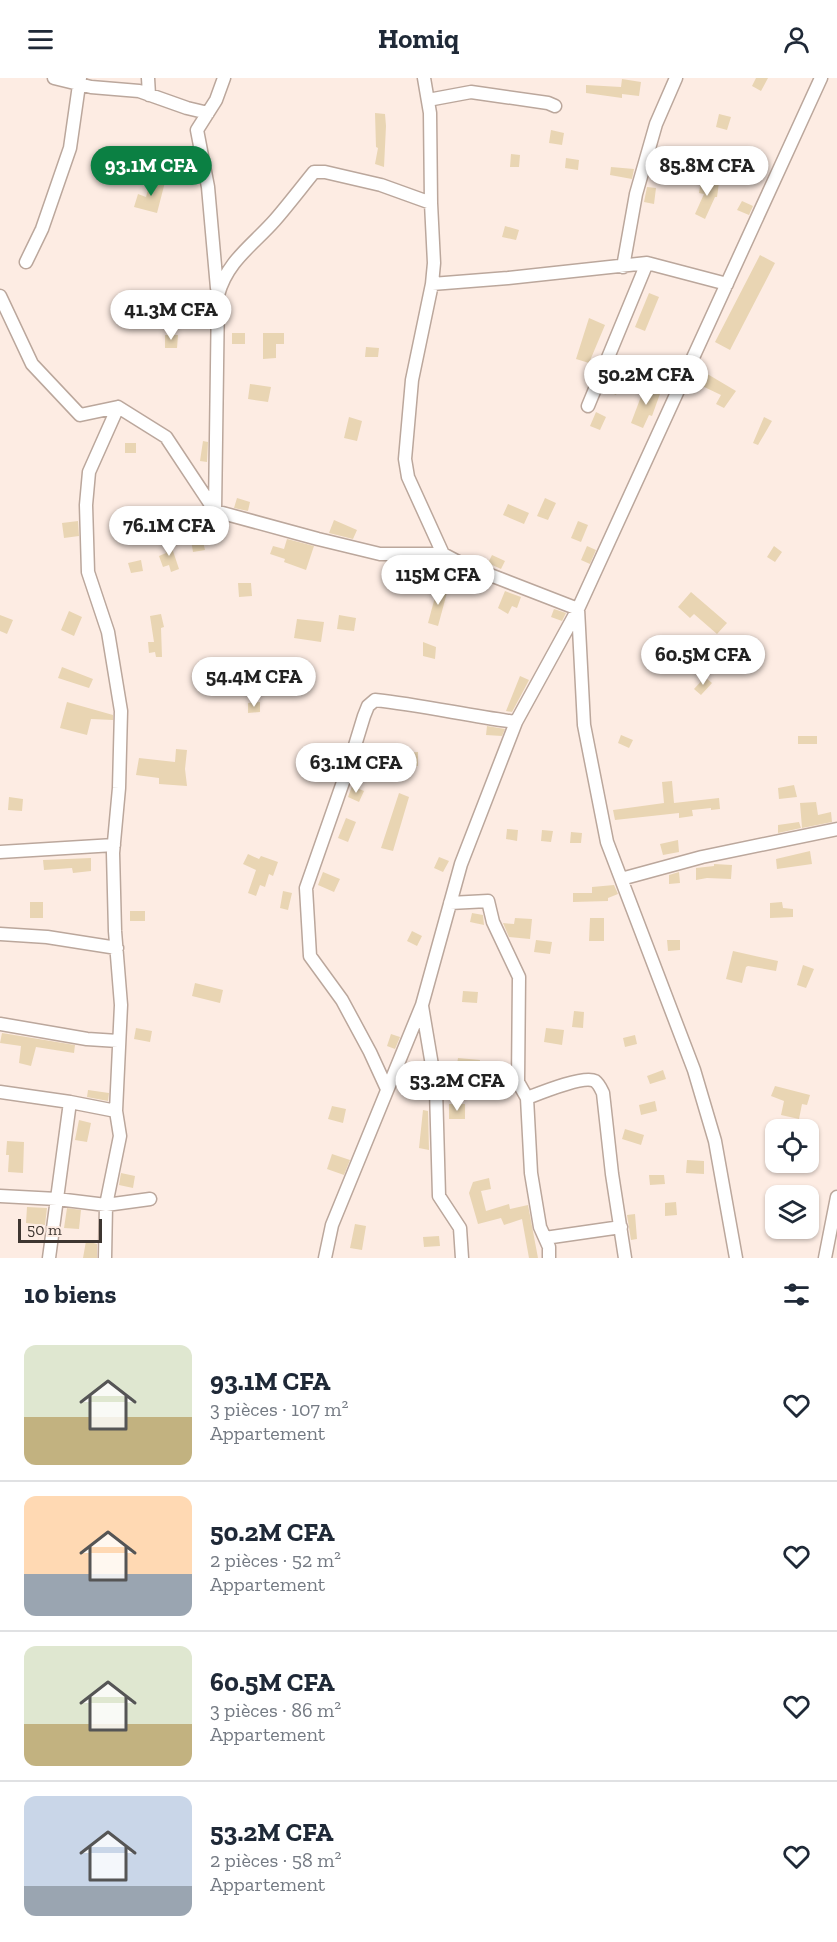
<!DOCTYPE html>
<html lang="fr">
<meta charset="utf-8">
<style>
body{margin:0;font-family:"Zilla Slab",serif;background:#f2f2f3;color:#1f2937;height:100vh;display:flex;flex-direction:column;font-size:22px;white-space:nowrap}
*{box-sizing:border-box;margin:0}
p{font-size:20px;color:#747a83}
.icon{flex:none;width:33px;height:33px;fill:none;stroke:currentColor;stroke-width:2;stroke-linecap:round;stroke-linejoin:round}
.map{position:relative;height:1180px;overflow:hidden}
.drawer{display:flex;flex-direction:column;background:#fff;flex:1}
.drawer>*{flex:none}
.fabs{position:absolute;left:765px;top:1041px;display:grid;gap:12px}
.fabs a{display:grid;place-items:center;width:54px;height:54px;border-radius:12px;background:#fff;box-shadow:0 2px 4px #0004;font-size:30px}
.scale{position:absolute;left:18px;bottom:15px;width:84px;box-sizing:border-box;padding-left:6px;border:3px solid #3e3631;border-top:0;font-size:16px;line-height:21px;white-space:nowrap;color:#3e3631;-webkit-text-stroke:4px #fdece3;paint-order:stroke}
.price{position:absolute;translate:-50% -51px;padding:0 14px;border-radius:21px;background:#fff;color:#222;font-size:20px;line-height:39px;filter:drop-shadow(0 2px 3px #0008)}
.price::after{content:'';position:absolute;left:50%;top:36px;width:18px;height:14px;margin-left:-9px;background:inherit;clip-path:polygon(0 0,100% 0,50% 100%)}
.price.active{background:#0b8043;color:#fff}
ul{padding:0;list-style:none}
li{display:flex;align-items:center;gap:18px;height:150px;padding:0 24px}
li+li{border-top:2px solid #e0e1e3}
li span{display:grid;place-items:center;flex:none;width:168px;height:120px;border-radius:12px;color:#555}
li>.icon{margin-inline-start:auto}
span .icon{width:72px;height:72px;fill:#fffc;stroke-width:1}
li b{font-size:26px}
h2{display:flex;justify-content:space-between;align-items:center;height:72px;padding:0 24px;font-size:26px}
header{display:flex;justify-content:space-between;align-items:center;height:78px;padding:0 24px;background:#fff;font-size:27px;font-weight:700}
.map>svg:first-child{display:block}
</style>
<header><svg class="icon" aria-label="menu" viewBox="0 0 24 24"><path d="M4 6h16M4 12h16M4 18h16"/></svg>Homiq<svg class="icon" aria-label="person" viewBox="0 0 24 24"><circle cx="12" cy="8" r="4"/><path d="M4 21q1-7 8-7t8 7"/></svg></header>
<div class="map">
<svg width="837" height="1180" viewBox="0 0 837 1180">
<rect width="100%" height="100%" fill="#fdece3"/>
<path fill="#e9d5b3" d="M756,0H768L761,13L752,8Z
M622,1L641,4L639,18L622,16V20L586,15V7L621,9Z
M375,35L385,36L386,48L384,89L375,86L378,70L376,69Z
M719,36L731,39L727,52L716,49Z
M551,52L564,55L562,67L549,65Z
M511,76L520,77L519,89H510Z
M566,80L579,82L578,92L565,90Z
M611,89L634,91L632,101L610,97Z
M151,101L165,104L157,135L134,129L138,116L146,119Z
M701,102L719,105L717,119H715L705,141L695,136L704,116L699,115Z
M647,109L656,110L654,126L644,124Z
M742,123L753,128L749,137L737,132Z
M505,148L519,152L516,162L502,159Z
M760,177L775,185L730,272L715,264Z
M649,215L659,219L645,253L635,249Z
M589,240L605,247L589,285L576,281Z
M232,255H245V266H232Z
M263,255H284V266H276V280L263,281Z
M165,257H178L177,270H165Z
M366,269L379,270L378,279H365Z
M704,294L736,313L724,330L716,326L721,317L698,306Z
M614,296L623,300L616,317L607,313Z
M250,306L271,309L268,324L248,321Z
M645,308L661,313L652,338L649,337L643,350L631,345Z
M596,334L606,339L600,352L590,348Z
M349,339L362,343L357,363L344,360Z
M764,339L772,343L758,367L753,365Z
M203,363L208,364L207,384L200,383Z
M125,365H136V375H125Z
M237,420L250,424L248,433L234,430Z
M545,420L556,425L548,442L537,438Z
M508,426L529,435L524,446L503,437Z
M334,442L357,452L353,461L329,455Z
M78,443L79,458L64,460L62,445Z
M578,443L588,447L581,464L571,460Z
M202,459L205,472L193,474L191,462Z
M169,461L179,491L171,494L169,487L163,489L159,478L166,475L163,462Z
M287,461L314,468L306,492L284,484L285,481L270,476L273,468L284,471Z
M587,468L596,472L590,486L581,482Z
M774,468L782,474L775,484L767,479Z
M492,477L505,483L501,491L488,485Z
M141,482L143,493L131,495L128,485Z
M402,484L436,491L431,509L420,506L422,500L399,494Z
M238,505H251L252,518L239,519Z
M438,508L448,511L438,548L428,545Z
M505,513L521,519L517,530L512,528L508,536L498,530Z
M691,514L727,545L717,556L694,536L690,540L678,529Z
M554,531L566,535L562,543L551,539Z
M69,533L82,539L74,558L61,552Z
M161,536L164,549L161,550L162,579H156L155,574L149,575L148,564H154L150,538Z
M0,537L13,542L7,556L0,553Z
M339,537L356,540L354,553L337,551Z
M297,541L324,544L321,564L294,560Z
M423,564L436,569L435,581L423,578Z
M62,589L93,601L89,610L58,600Z
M520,598L529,602L527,606L512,634L506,633Z
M705,599L712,605L701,617L694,611Z
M67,624L113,637V642L91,641L87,657L60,650Z
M260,624V634L248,635V625Z
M487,648L505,651L502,658L486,657Z
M621,657L633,662L629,670L618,665Z
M798,658H817V666H798Z
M176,671L187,672L185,691L187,708L159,706V700L136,697L139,680L175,684Z
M418,674V688L404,689V675Z
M672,703L674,725L719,720L720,731L711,732V730L692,732L693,738L679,740V735L615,742L613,732L664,725L662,704Z
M794,707L797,719L779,721L778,710Z
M352,708L364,713L359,724L348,719Z
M399,715L409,719L393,773L381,770Z
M9,719L23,721L22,733L8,732Z
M816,724L818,737L831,734L832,744L802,750L800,725Z
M346,740L356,744L348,764L338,760Z
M799,744L801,750L778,755V747Z
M507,751L518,752L517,763L506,761Z
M542,752L553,753L551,764L541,763Z
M571,754L582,755L581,765H570Z
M678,762L679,774L663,777L660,766Z
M810,773L812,786L777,791L776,781Z
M248,776L259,781L261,778L278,784L273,798L269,796L265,809L260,807L256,818L248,815L256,792L243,786Z
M439,779L449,783L443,794L434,790Z
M91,780V793L73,795L72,790L44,792L43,782Z
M714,786L732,787L731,801L707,800L696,802V790L714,788Z
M323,794L340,801L334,814L318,807Z
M679,794L680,805L669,806V797Z
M614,807L618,816L608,820V823L573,824V815H592V809Z
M283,813L292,815L288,832L280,830Z
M30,824H43V840H30Z
M782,824L783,830L793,831V839L770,840V825Z
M130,833H145V843H130Z
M472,835L483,837L484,847L470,844Z
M515,840L532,841L530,861L509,859L503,845L514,846Z
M590,840H604V863H589Z
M412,853L422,858L417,868L407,863Z
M536,862L552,864L550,876L534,874Z
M667,862H680V872L668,873Z
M733,873L778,883L776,893L748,888L746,889L742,905L726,901Z
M803,887L814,891L806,910L797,907Z
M195,905L223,912L220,925L192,918Z
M463,913L478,914L477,925L462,924Z
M574,933L584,934L583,950L572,949Z
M136,950L152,953L150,964L134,961Z
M546,950L564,952L562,967L544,964Z
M2,955L75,967L74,975L36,969L31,988L19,985L21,968L0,965Z
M391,956L400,959L395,971L387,968Z
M635,957L637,966L625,969L623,960Z
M458,980L480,982L478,995L456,992Z
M663,992L666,1001L650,1006L647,998Z
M421,1001H426L428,1020H420Z
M775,1008L810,1017L807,1027L802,1026L799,1041L781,1037L784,1023L771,1018Z
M88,1012L109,1015L108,1023L87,1019Z
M655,1023L657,1033L641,1037L639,1027Z
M449,1026H465V1041H449Z
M332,1028L346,1031L343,1045L328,1041Z
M423,1032L428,1033L429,1072L419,1070Z
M79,1042L91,1045L87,1064L75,1062Z
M625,1051L644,1057L641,1067L622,1061Z
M7,1063L24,1064L23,1095L8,1094L9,1077H6Z
M332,1076L350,1082L344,1097L327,1091Z
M687,1082L704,1083V1096L686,1095Z
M121,1095L135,1098L133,1110L119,1107Z
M649,1097H664L665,1106L650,1107Z
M489,1100L491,1111L481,1113L486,1133L509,1126L510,1131L528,1127L538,1180H529L522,1141L504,1147L501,1140L478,1146L469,1115L473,1104Z
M676,1124L677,1137L665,1138V1125Z
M27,1129L47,1130L45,1147L26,1145Z
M67,1130L81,1132L79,1151L64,1150Z
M635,1136L637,1161L631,1162L627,1137Z
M355,1146L366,1148L362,1172L350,1170Z
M439,1158L440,1168L424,1169L423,1159Z
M86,1163L97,1166V1180H83Z"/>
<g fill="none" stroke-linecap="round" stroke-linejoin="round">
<g stroke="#bba79c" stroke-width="15">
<path id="minor" d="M54,0L91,9L139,13L187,30L208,35
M148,0L149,17
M424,0L430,35L431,125L434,185L432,206L412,302L405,381L408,399L443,476
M428,22L471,14L548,25L555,28
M26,184L42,151L70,70L80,0
M623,189L636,116L656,46L676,0
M432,206L508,200L647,185L727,206
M217,210L208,109L197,52L216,22L224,0
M0,218L32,286L80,337L118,329L166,359L215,433L318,461L380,476H443L462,486L578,531L584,647L607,764L694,992L715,1063L736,1180
M588,328L647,185
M215,433L218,217C227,183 253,167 275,142C288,127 301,110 314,94H325L381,107L431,125
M0,774L114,767
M621,801L702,779L837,751
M450,825L488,823L493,844L519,899L518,1004L527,1020L531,1095L540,1149L549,1169V1180
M0,856L47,859L117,870
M422,928L436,1011L439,1118L460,1150L462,1180
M0,946L87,961L118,963
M387,1011L370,974L342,922L310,878L306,810L349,687L364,638L368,628L375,622C422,627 469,638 516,644
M0,1014L70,1024
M527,1020C540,1015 584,997 595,1003C599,1006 601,1011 603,1015L612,1096L625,1180
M0,1118L57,1121L106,1127L150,1121
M545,1160L621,1149
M49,1180L70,1024L116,1033
M105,1180L106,1127L120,1058L116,1033L121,927L115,853L113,775L119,710L121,633L108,554L88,494L86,427L89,394L118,329
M325,1180L332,1147L422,927L461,786L516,644L578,531L821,0
M825,1180L837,1119"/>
</g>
<use href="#minor" stroke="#fff" stroke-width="12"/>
</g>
</svg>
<div class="fabs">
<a><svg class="icon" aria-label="locate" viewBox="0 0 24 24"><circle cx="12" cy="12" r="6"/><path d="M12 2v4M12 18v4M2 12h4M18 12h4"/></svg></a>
<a><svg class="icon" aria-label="layers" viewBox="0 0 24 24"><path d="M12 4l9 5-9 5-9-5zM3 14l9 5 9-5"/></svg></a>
</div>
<div class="scale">50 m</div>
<b class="price active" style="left:151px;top:119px">93.1M CFA</b>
<b class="price" style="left:707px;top:119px">85.8M CFA</b>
<b class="price" style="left:171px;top:263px">41.3M CFA</b>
<b class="price" style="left:646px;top:328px">50.2M CFA</b>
<b class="price" style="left:169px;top:479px">76.1M CFA</b>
<b class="price" style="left:438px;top:528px">115M CFA</b>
<b class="price" style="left:703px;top:608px">60.5M CFA</b>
<b class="price" style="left:254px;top:630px">54.4M CFA</b>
<b class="price" style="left:356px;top:716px">63.1M CFA</b>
<b class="price" style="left:457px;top:1034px">53.2M CFA</b>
</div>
<section class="drawer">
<h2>10 biens<svg class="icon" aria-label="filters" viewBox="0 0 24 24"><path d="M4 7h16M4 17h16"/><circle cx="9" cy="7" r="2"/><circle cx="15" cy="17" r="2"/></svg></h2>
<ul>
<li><span style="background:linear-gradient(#dfe7d0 60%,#c2b280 0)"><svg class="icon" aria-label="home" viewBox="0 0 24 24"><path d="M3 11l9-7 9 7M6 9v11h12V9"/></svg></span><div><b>93.1M CFA</b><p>3 pièces · 107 m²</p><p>Appartement</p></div><svg class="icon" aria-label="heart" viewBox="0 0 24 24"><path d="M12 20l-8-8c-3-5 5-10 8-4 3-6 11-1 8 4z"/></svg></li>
<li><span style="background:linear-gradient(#ffd9b3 65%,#9aa5b1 0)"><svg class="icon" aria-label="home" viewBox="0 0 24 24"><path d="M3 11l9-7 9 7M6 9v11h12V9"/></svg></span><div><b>50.2M CFA</b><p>2 pièces · 52 m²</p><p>Appartement</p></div><svg class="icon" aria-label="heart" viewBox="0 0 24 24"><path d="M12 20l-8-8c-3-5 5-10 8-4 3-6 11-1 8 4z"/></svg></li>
<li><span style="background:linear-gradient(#dfe7d0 65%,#c2b280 0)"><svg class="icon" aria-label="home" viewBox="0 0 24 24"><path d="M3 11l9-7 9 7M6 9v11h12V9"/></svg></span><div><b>60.5M CFA</b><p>3 pièces · 86 m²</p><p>Appartement</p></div><svg class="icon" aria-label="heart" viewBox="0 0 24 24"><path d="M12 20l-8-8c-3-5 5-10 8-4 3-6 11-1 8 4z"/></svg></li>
<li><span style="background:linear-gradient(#c9d6e8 75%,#9aa5b1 0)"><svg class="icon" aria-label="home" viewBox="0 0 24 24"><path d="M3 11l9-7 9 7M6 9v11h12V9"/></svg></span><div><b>53.2M CFA</b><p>2 pièces · 58 m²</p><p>Appartement</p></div><svg class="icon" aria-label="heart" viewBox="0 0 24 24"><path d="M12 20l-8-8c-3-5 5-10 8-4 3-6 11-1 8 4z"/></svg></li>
</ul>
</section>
